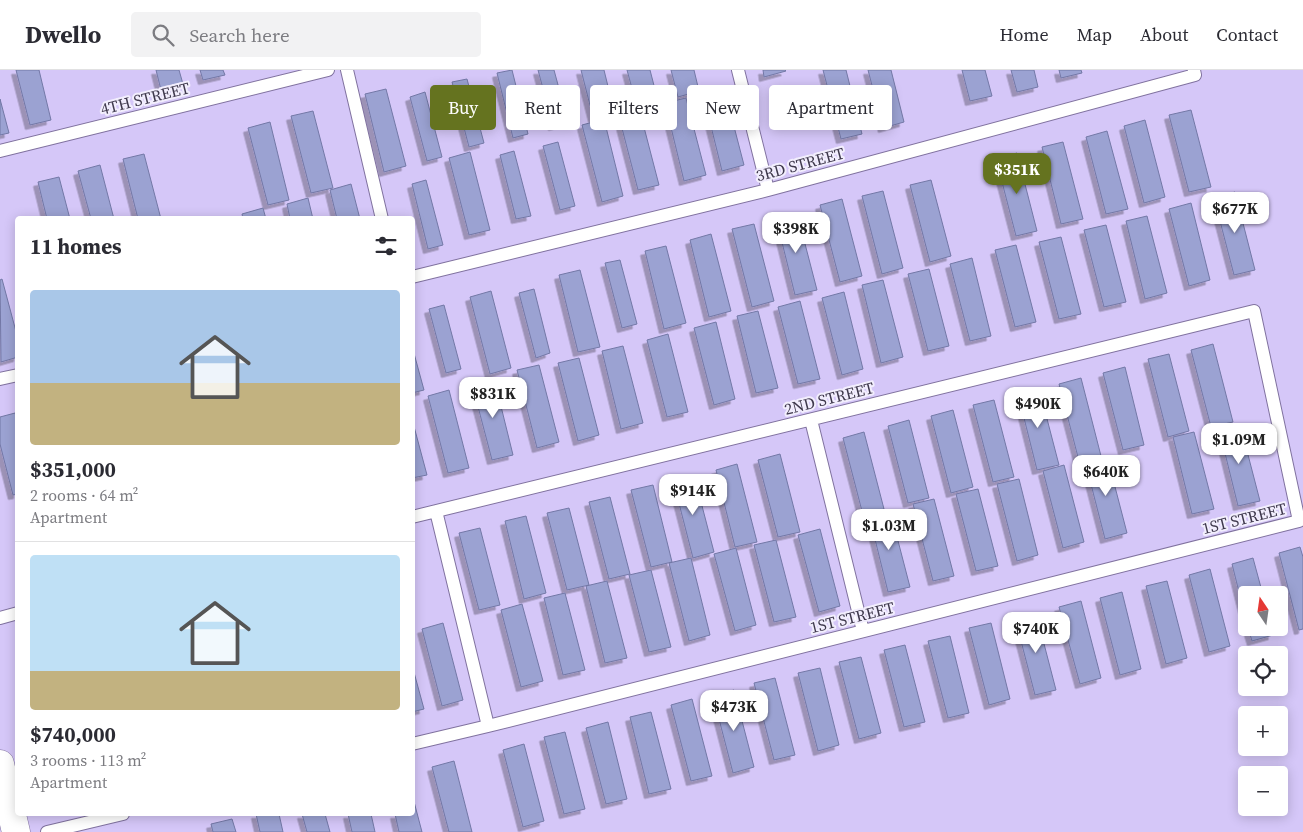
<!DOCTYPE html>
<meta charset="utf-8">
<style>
body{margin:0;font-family:"Source Serif 4",serif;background:#f2f2f3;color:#2b2b33;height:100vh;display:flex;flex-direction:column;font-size:19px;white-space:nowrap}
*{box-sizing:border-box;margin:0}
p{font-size:16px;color:#7c7c81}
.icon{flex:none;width:28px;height:28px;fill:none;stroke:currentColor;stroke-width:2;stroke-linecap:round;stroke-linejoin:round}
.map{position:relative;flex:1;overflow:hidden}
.panel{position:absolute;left:15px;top:146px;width:400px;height:600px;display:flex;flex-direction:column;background:#fff;border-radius:5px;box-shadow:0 2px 12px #0003}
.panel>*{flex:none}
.hud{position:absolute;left:430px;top:15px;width:475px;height:45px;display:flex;gap:10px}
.needle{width:32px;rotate:347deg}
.tools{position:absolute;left:1238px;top:516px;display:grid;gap:10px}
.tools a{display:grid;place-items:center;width:50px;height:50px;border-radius:5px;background:#fff;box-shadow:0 2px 12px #0003;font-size:25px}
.price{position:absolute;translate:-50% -42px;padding:0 11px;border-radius:10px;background:#fff;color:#222;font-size:16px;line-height:32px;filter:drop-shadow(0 1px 2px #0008)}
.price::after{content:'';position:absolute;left:50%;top:30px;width:15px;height:11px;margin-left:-8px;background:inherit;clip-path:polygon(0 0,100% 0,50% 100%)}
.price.active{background:#65731f;color:#fff}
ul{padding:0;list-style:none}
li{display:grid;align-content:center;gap:10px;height:265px;padding:0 15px}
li+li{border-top:1px solid #e1e1e2}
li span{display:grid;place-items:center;height:155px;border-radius:5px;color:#555}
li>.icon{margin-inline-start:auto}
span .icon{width:90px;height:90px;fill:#fffc;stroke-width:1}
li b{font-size:21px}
h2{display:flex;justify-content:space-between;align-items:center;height:60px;padding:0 15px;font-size:21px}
.pill{padding:0 18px;border-radius:5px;background:#fff;box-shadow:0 2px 12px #0003;font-size:18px;line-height:45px}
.pill.active{background:#65731f;color:#fff}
header{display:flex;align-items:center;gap:30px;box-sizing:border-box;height:70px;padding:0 25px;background:#fff;border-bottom:1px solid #e1e1e2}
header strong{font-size:24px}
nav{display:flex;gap:28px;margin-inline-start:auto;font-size:18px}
.search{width:350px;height:45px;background:#f2f2f3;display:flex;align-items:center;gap:12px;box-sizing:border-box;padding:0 18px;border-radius:5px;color:#7c7c81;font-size:19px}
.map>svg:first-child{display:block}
</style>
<header>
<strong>Dwello</strong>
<div class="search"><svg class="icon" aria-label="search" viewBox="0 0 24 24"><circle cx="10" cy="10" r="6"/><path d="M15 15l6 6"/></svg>Search here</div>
<nav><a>Home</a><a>Map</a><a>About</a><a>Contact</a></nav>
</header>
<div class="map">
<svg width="1303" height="762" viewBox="0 0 1303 762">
<defs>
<filter id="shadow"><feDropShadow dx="-4.5" dy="4.5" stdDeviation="0" flood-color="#0004"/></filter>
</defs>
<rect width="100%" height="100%" fill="#d5c7f8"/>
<path fill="#9ba2d2" stroke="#7378a6" filter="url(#shadow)" d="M16,0H39L51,50L30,55Z
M156,0H179L183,14L161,20Z
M200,0H223L225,5L203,10Z
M512,0L528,64L513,68L497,3Z
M538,0H554L568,52L553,56Z
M581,0H604L615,45L594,51Z
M627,0H650L658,31L637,37Z
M671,0H694L699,21L678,27Z
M763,0H785L786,1L764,7Z
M823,0H846L862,64L841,69Z
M868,0H891L904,52L883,58Z
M962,0H985L992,26L970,31Z
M1011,0H1034L1038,17L1017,22Z
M1059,0H1081L1082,3L1061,8Z
M467,9L484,73L469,77L452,12Z
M724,18L744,95L722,101L703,24Z
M386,19L406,96L384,102L365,24Z
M425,22L442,87L427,91L410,27Z
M686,28L706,105L684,111L665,33Z
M0,29L9,63L0,65Z
M639,38L659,115L638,120L618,43Z
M1191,40L1211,117L1189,122L1169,45Z
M313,41L333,118L311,123L291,46Z
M604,49L623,126L602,132L582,55Z
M1145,50L1165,127L1144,133L1124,56Z
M270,52L289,130L268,135L248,58Z
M1107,61L1128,139L1106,144L1086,67Z
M558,72L575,136L560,140L543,76Z
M1063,72L1083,149L1061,154L1042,77Z
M514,81L531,146L516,149L500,85Z
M470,82L490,160L469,165L449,88Z
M1017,83L1037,161L1016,166L996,89Z
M144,84L161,149H138L123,89Z
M100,95L114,149H91L78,101Z
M59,107L70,149H47L38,112Z
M426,110L443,175L428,179L412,114Z
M931,110L951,186L930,192L910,115Z
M351,114L360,149H337L330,120Z
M883,121L903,198L882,204L862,126Z
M1235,122L1255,200L1234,205L1214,128Z
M308,128L313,149H290L287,134Z
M842,129L862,206L840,212L820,135Z
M1191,133L1210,210L1189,216L1169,139Z
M263,138L266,149H243L242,144Z
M797,143L817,220L795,225L776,148Z
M1147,146L1167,223L1145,229L1126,151Z
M754,154L774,231L752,237L732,159Z
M1106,155L1126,232L1104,237L1084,160Z
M711,164L731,241L709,247L690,170Z
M1061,167L1081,244L1059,249L1039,172Z
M1016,175L1036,252L1015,257L995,180Z
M666,176L686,253L664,259L645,181Z
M972,188L991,266L970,271L950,194Z
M620,190L637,254L622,258L605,193Z
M929,199L949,276L928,281L908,204Z
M580,200L600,277L578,282L559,205Z
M2,209L18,269V287L1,292L0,210Z
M883,210L903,287L881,293L862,215Z
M534,219L550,283L536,288L519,223Z
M491,221L511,298L490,304L470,227Z
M844,222L863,299L842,305L822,228Z
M800,231L820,309L798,314L778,237Z
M444,235L461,299L446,303L429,239Z
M758,241L778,318L756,323L737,246Z
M716,252L735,329L714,335L694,258Z
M668,264L688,342L667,347L647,270Z
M1213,274L1233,352L1211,357L1191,280Z
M412,276L424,320L412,323Z
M623,276L643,353L621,359L602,281Z
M1169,284L1189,361L1168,367L1148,289Z
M579,288L599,365L578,371L558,293Z
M539,295L559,372L537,378L517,300Z
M1125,297L1144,375L1123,380L1103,303Z
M494,308L513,385L492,390L472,314Z
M1081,308L1101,386L1079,391L1059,314Z
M1039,318L1059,395L1037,400L1018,324Z
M449,320L469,398L448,403L428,326Z
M994,330L1014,407L993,412L973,335Z
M953,340L973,417L951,423L931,346Z
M15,343L18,353V424L13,425L0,374V347Z
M412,349L427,405L412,408Z
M909,350L929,428L908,433L888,356Z
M1240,354L1260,431L1238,436L1219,359Z
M864,362L884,439L863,445L843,368Z
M1194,362L1214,439L1192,444L1173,367Z
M780,384L800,462L778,467L758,390Z
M1107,386L1127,463L1105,469L1085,391Z
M737,394L757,472L735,477L716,400Z
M1064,395L1084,472L1063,478L1043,401Z
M694,405L714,482L693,488L673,410Z
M1019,409L1038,485L1017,491L997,414Z
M653,415L672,492L651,497L631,420Z
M978,419L998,496L976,501L956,424Z
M610,427L630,504L609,509L589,432Z
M934,429L954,506L933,511L913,434Z
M569,438L589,515L567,520L547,443Z
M890,440L910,517L888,522L869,445Z
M526,446L546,523L524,529L505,451Z
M480,458L500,535L479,540L459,463Z
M820,459L840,536L819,542L798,465Z
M776,470L796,547L774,552L754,475Z
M1300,477L1303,487V559L1299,560L1279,483Z
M736,478L756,555L735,561L714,484Z
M691,488L710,565L689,571L669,493Z
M1253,488L1263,525H1246V550L1232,494Z
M1210,499L1230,576L1209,582L1189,505Z
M651,500L671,577L649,582L629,505Z
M607,511L627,588L605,593L586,516Z
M1167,511L1187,588L1166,594L1146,516Z
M1122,522L1141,599L1120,605L1100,528Z
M565,523L585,600L563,605L544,528Z
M1081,531L1101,608L1080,614L1059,537Z
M522,534L543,611L521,617L501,540Z
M1036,543L1056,620L1035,625L1015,548Z
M443,553L463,630L442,636L422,559Z
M991,553L1010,629L989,635L969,558Z
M1248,558H1271L1273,565L1252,571Z
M950,566L969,643L948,648L928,571Z
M905,575L925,652L904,657L884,580Z
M861,587L881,663L859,669L839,592Z
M412,595L424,639L412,642Z
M820,598L839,675L818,681L798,603Z
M775,608L795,685L774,690L754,613Z
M734,620L754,697L733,703L713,626Z
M692,629L712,706L691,711L671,635Z
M651,642L671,719L649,724L630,647Z
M608,652L627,729L606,734L586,658Z
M565,662L585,739L564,744L544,667Z
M524,674L544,751L523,757L503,680Z
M454,691L472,762H449L432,697Z
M412,724L422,762H399L395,744H412Z
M256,744H279L283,762H260Z
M302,744H325L330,762H307Z
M348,744H371L375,762H352Z
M232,749L236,762H213L211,754Z"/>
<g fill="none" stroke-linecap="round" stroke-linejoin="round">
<g stroke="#80729f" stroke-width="14">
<path id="lane" d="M347,0L382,149
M738,0L768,120
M0,81L328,0
M412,207L768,120L1195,5L1194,0
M0,309L18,305
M811,350L863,561
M436,441L488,656
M412,447L1254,241L1299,451L488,656L412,674
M0,548L18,543
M47,762L123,744"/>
</g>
<g stroke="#80729f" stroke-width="29">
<path id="secondary" d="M0,694L16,762"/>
</g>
<use href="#lane" stroke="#fff" stroke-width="12"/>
<use href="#secondary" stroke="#fff" stroke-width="28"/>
</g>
<g text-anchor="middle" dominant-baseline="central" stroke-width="4" stroke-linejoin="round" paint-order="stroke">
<g font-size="16" fill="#3f394d" stroke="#f2eefd">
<text transform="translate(145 28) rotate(-14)">4TH STREET</text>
<text transform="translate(800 94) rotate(-15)">3RD STREET</text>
<text transform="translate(829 328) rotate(-14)">2ND STREET</text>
<text transform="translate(1244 448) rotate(-14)">1ST STREET</text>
<text transform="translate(852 547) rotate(-14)">1ST STREET</text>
</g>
</g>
</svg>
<div class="tools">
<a><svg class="needle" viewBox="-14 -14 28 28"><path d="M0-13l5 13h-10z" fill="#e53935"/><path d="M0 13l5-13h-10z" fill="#7c7c81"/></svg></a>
<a><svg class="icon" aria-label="locate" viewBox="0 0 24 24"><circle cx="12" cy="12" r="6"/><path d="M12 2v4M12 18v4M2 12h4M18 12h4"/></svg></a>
<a>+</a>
<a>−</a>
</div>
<b class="price active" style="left:1017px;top:125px">$351K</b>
<b class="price" style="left:1235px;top:164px">$677K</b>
<b class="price" style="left:796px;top:184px">$398K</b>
<b class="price" style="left:493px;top:349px">$831K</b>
<b class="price" style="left:1038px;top:359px">$490K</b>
<b class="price" style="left:1239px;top:395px">$1.09M</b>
<b class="price" style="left:1106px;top:427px">$640K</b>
<b class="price" style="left:693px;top:446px">$914K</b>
<b class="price" style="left:889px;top:481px">$1.03M</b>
<b class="price" style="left:1036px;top:584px">$740K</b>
<b class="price" style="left:734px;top:662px">$473K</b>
<div class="hud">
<a class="pill active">Buy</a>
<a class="pill">Rent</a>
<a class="pill">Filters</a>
<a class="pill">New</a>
<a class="pill">Apartment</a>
</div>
<section class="panel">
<h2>11 homes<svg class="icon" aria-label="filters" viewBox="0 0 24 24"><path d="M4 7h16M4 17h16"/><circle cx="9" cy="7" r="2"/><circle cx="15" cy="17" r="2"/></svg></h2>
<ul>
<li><span style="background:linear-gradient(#a9c7e8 60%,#c2b280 0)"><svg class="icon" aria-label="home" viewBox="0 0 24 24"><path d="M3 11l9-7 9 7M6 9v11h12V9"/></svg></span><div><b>$351,000</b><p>2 rooms · 64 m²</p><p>Apartment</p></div></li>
<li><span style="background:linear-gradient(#bfe0f5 75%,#c2b280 0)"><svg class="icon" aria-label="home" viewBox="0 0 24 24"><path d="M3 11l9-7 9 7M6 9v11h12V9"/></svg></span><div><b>$740,000</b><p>3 rooms · 113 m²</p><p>Apartment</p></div></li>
</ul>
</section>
</div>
